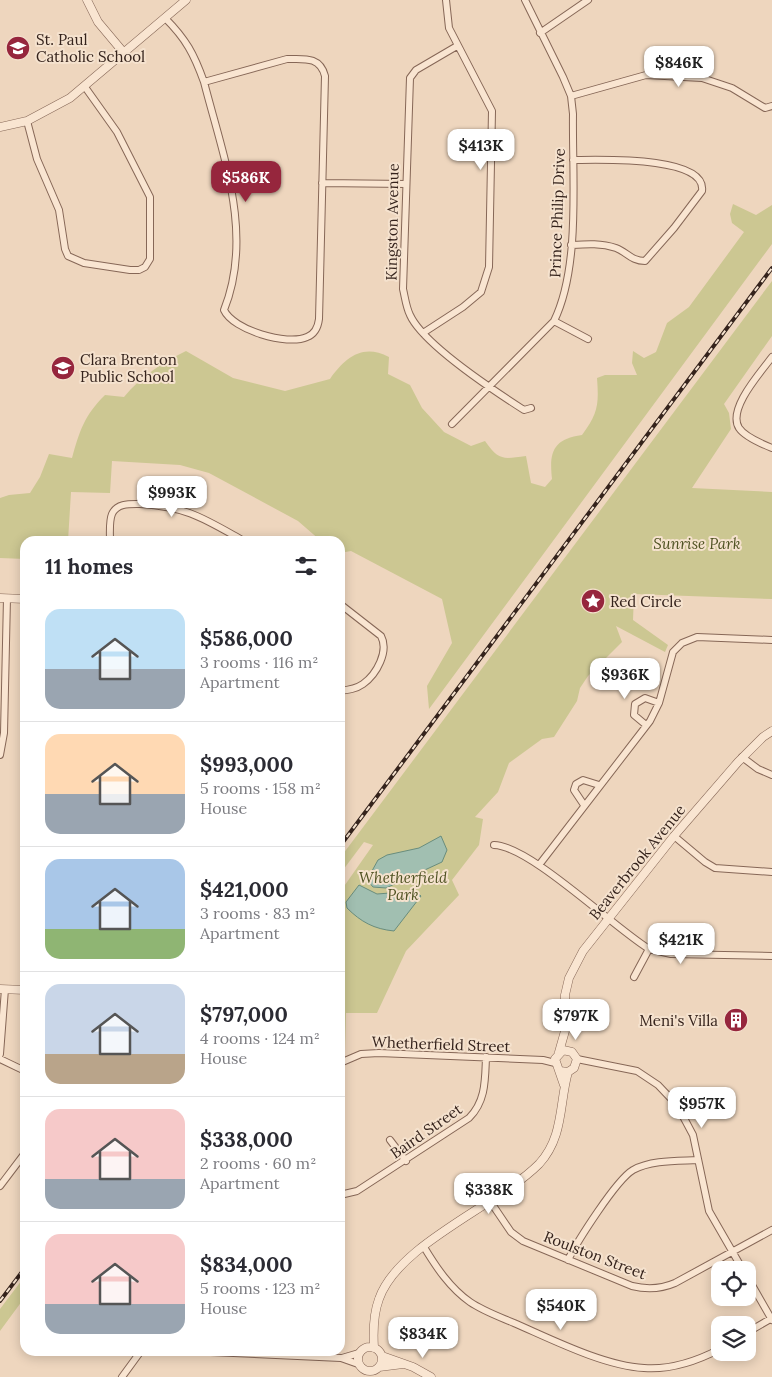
<!DOCTYPE html>
<meta charset="utf-8">
<style>
body{margin:0;font-family:Lora,serif;background:#f7f7f7;color:#2b2b33;height:100vh;display:flex;flex-direction:column;font-size:19px;white-space:nowrap}
*{box-sizing:border-box;margin:0}
p{font-size:16px;color:#7c7c81}
.icon{flex:none;width:28px;height:28px;fill:none;stroke:currentColor;stroke-width:2;stroke-linecap:round;stroke-linejoin:round}
.map{position:relative;flex:1;overflow:hidden}
.details{position:absolute;left:20px;top:536px;width:325px;height:820px;display:flex;flex-direction:column;background:#fff;border-radius:15px;box-shadow:0 2px 12px #0003}
.details>*{flex:none}
.tools{position:absolute;left:711px;top:1261px;display:grid;gap:10px}
.tools a{display:grid;place-items:center;width:45px;height:45px;border-radius:10px;background:#fff;box-shadow:0 2px 12px #0003;font-size:25px}
.price{position:absolute;translate:-50% -42px;padding:0 11px;border-radius:10px;background:#fff;color:#222;font-size:16px;line-height:32px;filter:drop-shadow(0 1px 2px #0008)}
.price::after{content:'';position:absolute;left:50%;top:30px;width:15px;height:11px;margin-left:-8px;background:inherit;clip-path:polygon(0 0,100% 0,50% 100%)}
.price.current{background:#96263d;color:#fff}
ul{padding:0;list-style:none}
li{display:flex;align-items:center;gap:15px;height:125px;padding:0 25px}
li+li{border-top:1px solid #e1e1e2}
li span{display:grid;place-items:center;flex:none;width:140px;height:100px;border-radius:15px;color:#555}
li>.icon{margin-inline-start:auto}
span .icon{width:60px;height:60px;fill:#fffc;stroke-width:1}
li b{font-size:21px}
h2{display:flex;justify-content:space-between;align-items:center;height:60px;padding:0 25px;font-size:21px}
.map>svg:first-child{display:block}
</style>
<div class="map">
<svg width="772" height="1377" viewBox="0 0 772 1377">
<rect width="100%" height="100%" fill="#eed6be"/>
<path fill="#ccc792" d="M733,204L756,215L772,205V244L429,709L427,686L452,643L442,599L351,551L340,553V541H321L298,521L209,473L180,465L112,461L110,493L71,492L68,541H25V559L0,558V498L9,495L30,493L40,477L49,454L72,458C80,430 84,416 105,395L124,397C141,376 162,363 186,351L233,378L285,391L330,379C345,358 362,343 389,357L388,374L410,385L422,408L444,432L471,446L485,441C499,461 503,459 526,456L531,483L545,487L552,479C549,452 553,439 582,435C598,413 599,405 597,378L605,375H637L632,363L633,351L644,358L656,352L667,323L689,307L744,232L732,223L730,214Z
M772,281V336L724,404L729,413L731,429L692,488L772,492V599L634,594L633,620L668,645L665,652L616,626L622,642L588,676L580,688L577,701L554,737L542,739L509,763L498,792L475,817L483,819L479,845L452,880L459,895L406,951L377,1013H346L345,1051L340,1054V892L373,845L364,842L340,874V858Z
M25,1276V1297L0,1331V1309Z"/>
<path fill="#a1bfb1" stroke="#698d7d" d="M441,836L447,850L442,862L386,888L373,887L367,880L378,860L387,855L419,848Z
M359,885L377,894L415,891L421,896L394,931C374,929 361,922 347,908L346,902Z"/>
<g fill="none" stroke-linecap="round" stroke-linejoin="round">
<g stroke="#866757" stroke-width="8">
<path id="minor" d="M165,18C186,39 194,54 204,82
M540,33L588,0
M457,46L416,70L410,78L403,289C405,297 406,307 410,315C423,344 496,392 524,410L531,408
M287,59C304,59 320,56 325,76L319,319C318,327 315,334 307,337C287,346 233,330 224,310C254,235 223,156 204,82Z
M571,96L646,75L702,78L732,88L765,108L772,106
M27,121L37,159L59,210L65,249L68,256L84,263L130,270H139L145,267L150,259V197L117,132L85,87
M322,183L406,184
M571,245C587,244 601,243 616,248C627,252 631,261 645,261L674,228L702,191C707,155 596,160 573,160
M554,321L588,339
M423,333L463,307L481,292L489,267L492,111L449,28L446,0
M772,357C761,372 727,409 739,428C745,437 762,444 772,448
M452,424L554,321C581,266 572,175 573,114L571,96L563,77L525,0
M110,541C110,533 109,521 112,514C117,503 130,504 140,504C188,507 203,518 244,541
M340,604L381,636C389,651 377,674 363,684C356,689 348,690 340,691
M646,725L634,715L635,704L645,698L659,703
M0,755L4,733L7,598
M742,757L758,769L772,775
M584,805L574,790L576,784L583,780L599,785
M674,836L705,862L715,868L772,872
M494,845C530,846 613,927 649,949L671,954L772,956
M539,865L650,721L659,703L673,652L682,643L697,637L772,640
M634,977L649,949
M0,1054L5,989
M0,1059L25,1071
M577,1059L637,1071L658,1085L677,1105L693,1135L709,1211L743,1270
M340,1063L361,1054L379,1053L543,1060L555,1063
M390,1140L406,1161
M0,1186L25,1153
M340,1195L357,1191L469,1118C486,1101 485,1080 486,1057
M490,1201L511,1232L523,1241L632,1286C648,1290 661,1289 675,1283L772,1230
M424,1247C436,1267 450,1288 470,1302C483,1311 500,1317 514,1323C551,1339 604,1366 644,1368C671,1370 697,1361 720,1349
M568,1260C577,1242 616,1180 633,1170C651,1160 678,1161 697,1160
M748,1278L772,1320
M748,1332L772,1318
M188,1351L341,1358L358,1364
M342,1358L359,1353
M122,1377L141,1351"/>
</g>
<g stroke="#866757" stroke-width="9">
<path id="tertiary" d="M87,0L98,22L124,53
M0,127L27,121L70,98L186,0
M0,598L25,599
M0,989L25,990
M559,1052L565,1031V995L569,978L583,951L674,836L738,762L763,737L772,731
M560,1071L568,1072L574,1068L577,1059L572,1052L563,1050L555,1059L564,1085
M358 1359a12 12 0 1 1 24 0a12 12 0 1 1-24 0Z
M374,1348C373,1331 373,1315 379,1299C398,1244 497,1206 539,1164C564,1137 559,1104 568,1072
M382,1356L413,1367L431,1377
M379,1367L403,1364"/>
</g>
<use href="#minor" stroke="#f9e5d1" stroke-width="6"/>
<use href="#tertiary" stroke="#f9e5d1" stroke-width="8"/>
<g stroke="#35231c" stroke-width="4">
<path id="rail" d="M340,846L772,268
M0,1301L25,1268"/>
</g>
<use href="#rail" stroke="#f5e2ce" stroke-width="2" stroke-dasharray="5.5" stroke-linecap="butt"/>
</g>
<defs>
<g id="school-disc" transform="scale(1.25)"><circle r="9.5" fill="#96263d" stroke="#f5e2ce"/><path d="M0-5L7-2L0 1L-7-2ZM-4 1L0 2.5L4 1V4Q0 6-4 4Z" fill="#fff"/></g>
<g id="sight-disc" transform="scale(1.25)"><circle r="9.5" fill="#96263d" stroke="#f5e2ce"/><path d="M0-6L1.8-2.2L6-1.7L2.9 1.2L3.7 5.4L0 3.3L-3.7 5.4L-2.9 1.2L-6-1.7L-1.8-2.2Z" fill="#fff"/></g>
<g id="building-disc" transform="scale(1.25)"><circle r="9.5" fill="#96263d" stroke="#f5e2ce"/><path d="M-4-6H4V6H1V3H-1V6H-4ZM-2.5-4.3h1.7v1.8h-1.7ZM.8-4.3h1.7v1.8H.8ZM-2.5-1h1.7V.8h-1.7ZM.8-1h1.7V.8H.8Z" fill="#fff"/></g>
</defs>
<g fill-rule="evenodd">
<use href="#school-disc" x="18" y="48"/>
<use href="#school-disc" x="63" y="368"/>
<use href="#sight-disc" x="593" y="601"/>
<use href="#building-disc" x="736" y="1020"/>
</g>
<g text-anchor="middle" dominant-baseline="central" stroke-width="4" stroke-linejoin="round" paint-order="stroke">
<g font-size="15" fill="#35231c" stroke="#f5e2ce" text-anchor="start">
<text x="36" y="39">St. Paul<tspan x="36" dy="17">Catholic School</tspan></text>
<text x="80" y="359">Clara Brenton<tspan x="80" dy="17">Public School</tspan></text>
<text x="610" y="601">Red Circle</text>
<text x="718" y="1020" text-anchor="end">Meni's Villa</text>
</g>
<g font-size="15" fill="#35231c" stroke="#f5e2ce">
<text transform="translate(557 213) rotate(-88)">Prince Philip Drive</text>
<text transform="translate(392 222) rotate(-89)">Kingston Avenue</text>
<text transform="translate(637 862) rotate(-51)">Beaverbrook Avenue</text>
<text transform="translate(441 1044) rotate(2)">Whetherfield Street</text>
<text transform="translate(426 1131) rotate(-35)">Baird Street</text>
<text transform="translate(595 1255) rotate(21)">Roulston Street</text>
</g>
<g font-size="15" font-style="italic" fill="#4f5222" stroke="#f5e2ce">
<text x="697" y="543">Sunrise Park</text>
<text x="403" y="877">Whetherfield<tspan x="403" dy="17">Park</tspan></text>
</g>
</g>
</svg>
<div class="tools">
<a><svg class="icon" aria-label="locate" viewBox="0 0 24 24"><circle cx="12" cy="12" r="6"/><path d="M12 2v4M12 18v4M2 12h4M18 12h4"/></svg></a>
<a><svg class="icon" aria-label="layers" viewBox="0 0 24 24"><path d="M12 4l9 5-9 5-9-5zM3 14l9 5 9-5"/></svg></a>
</div>
<b class="price" style="left:679px;top:88px">$846K</b>
<b class="price" style="left:481px;top:171px">$413K</b>
<b class="price current" style="left:246px;top:203px">$586K</b>
<b class="price" style="left:172px;top:518px">$993K</b>
<b class="price" style="left:625px;top:700px">$936K</b>
<b class="price" style="left:681px;top:965px">$421K</b>
<b class="price" style="left:576px;top:1041px">$797K</b>
<b class="price" style="left:702px;top:1129px">$957K</b>
<b class="price" style="left:489px;top:1215px">$338K</b>
<b class="price" style="left:561px;top:1331px">$540K</b>
<b class="price" style="left:423px;top:1359px">$834K</b>
<section class="details">
<h2>11 homes<svg class="icon" aria-label="filters" viewBox="0 0 24 24"><path d="M4 7h16M4 17h16"/><circle cx="9" cy="7" r="2"/><circle cx="15" cy="17" r="2"/></svg></h2>
<ul>
<li><span style="background:linear-gradient(#bfe0f5 60%,#9aa5b1 0)"><svg class="icon" aria-label="home" viewBox="0 0 24 24"><path d="M3 11l9-7 9 7M6 9v11h12V9"/></svg></span><div><b>$586,000</b><p>3 rooms · 116 m²</p><p>Apartment</p></div></li>
<li><span style="background:linear-gradient(#ffd9b3 60%,#9aa5b1 0)"><svg class="icon" aria-label="home" viewBox="0 0 24 24"><path d="M3 11l9-7 9 7M6 9v11h12V9"/></svg></span><div><b>$993,000</b><p>5 rooms · 158 m²</p><p>House</p></div></li>
<li><span style="background:linear-gradient(#a9c7e8 70%,#8fb573 0)"><svg class="icon" aria-label="home" viewBox="0 0 24 24"><path d="M3 11l9-7 9 7M6 9v11h12V9"/></svg></span><div><b>$421,000</b><p>3 rooms · 83 m²</p><p>Apartment</p></div></li>
<li><span style="background:linear-gradient(#c9d6e8 70%,#b9a48a 0)"><svg class="icon" aria-label="home" viewBox="0 0 24 24"><path d="M3 11l9-7 9 7M6 9v11h12V9"/></svg></span><div><b>$797,000</b><p>4 rooms · 124 m²</p><p>House</p></div></li>
<li><span style="background:linear-gradient(#f6c9c9 70%,#9aa5b1 0)"><svg class="icon" aria-label="home" viewBox="0 0 24 24"><path d="M3 11l9-7 9 7M6 9v11h12V9"/></svg></span><div><b>$338,000</b><p>2 rooms · 60 m²</p><p>Apartment</p></div></li>
<li><span style="background:linear-gradient(#f6c9c9 70%,#9aa5b1 0)"><svg class="icon" aria-label="home" viewBox="0 0 24 24"><path d="M3 11l9-7 9 7M6 9v11h12V9"/></svg></span><div><b>$834,000</b><p>5 rooms · 123 m²</p><p>House</p></div></li>
</ul>
</section>
</div>
